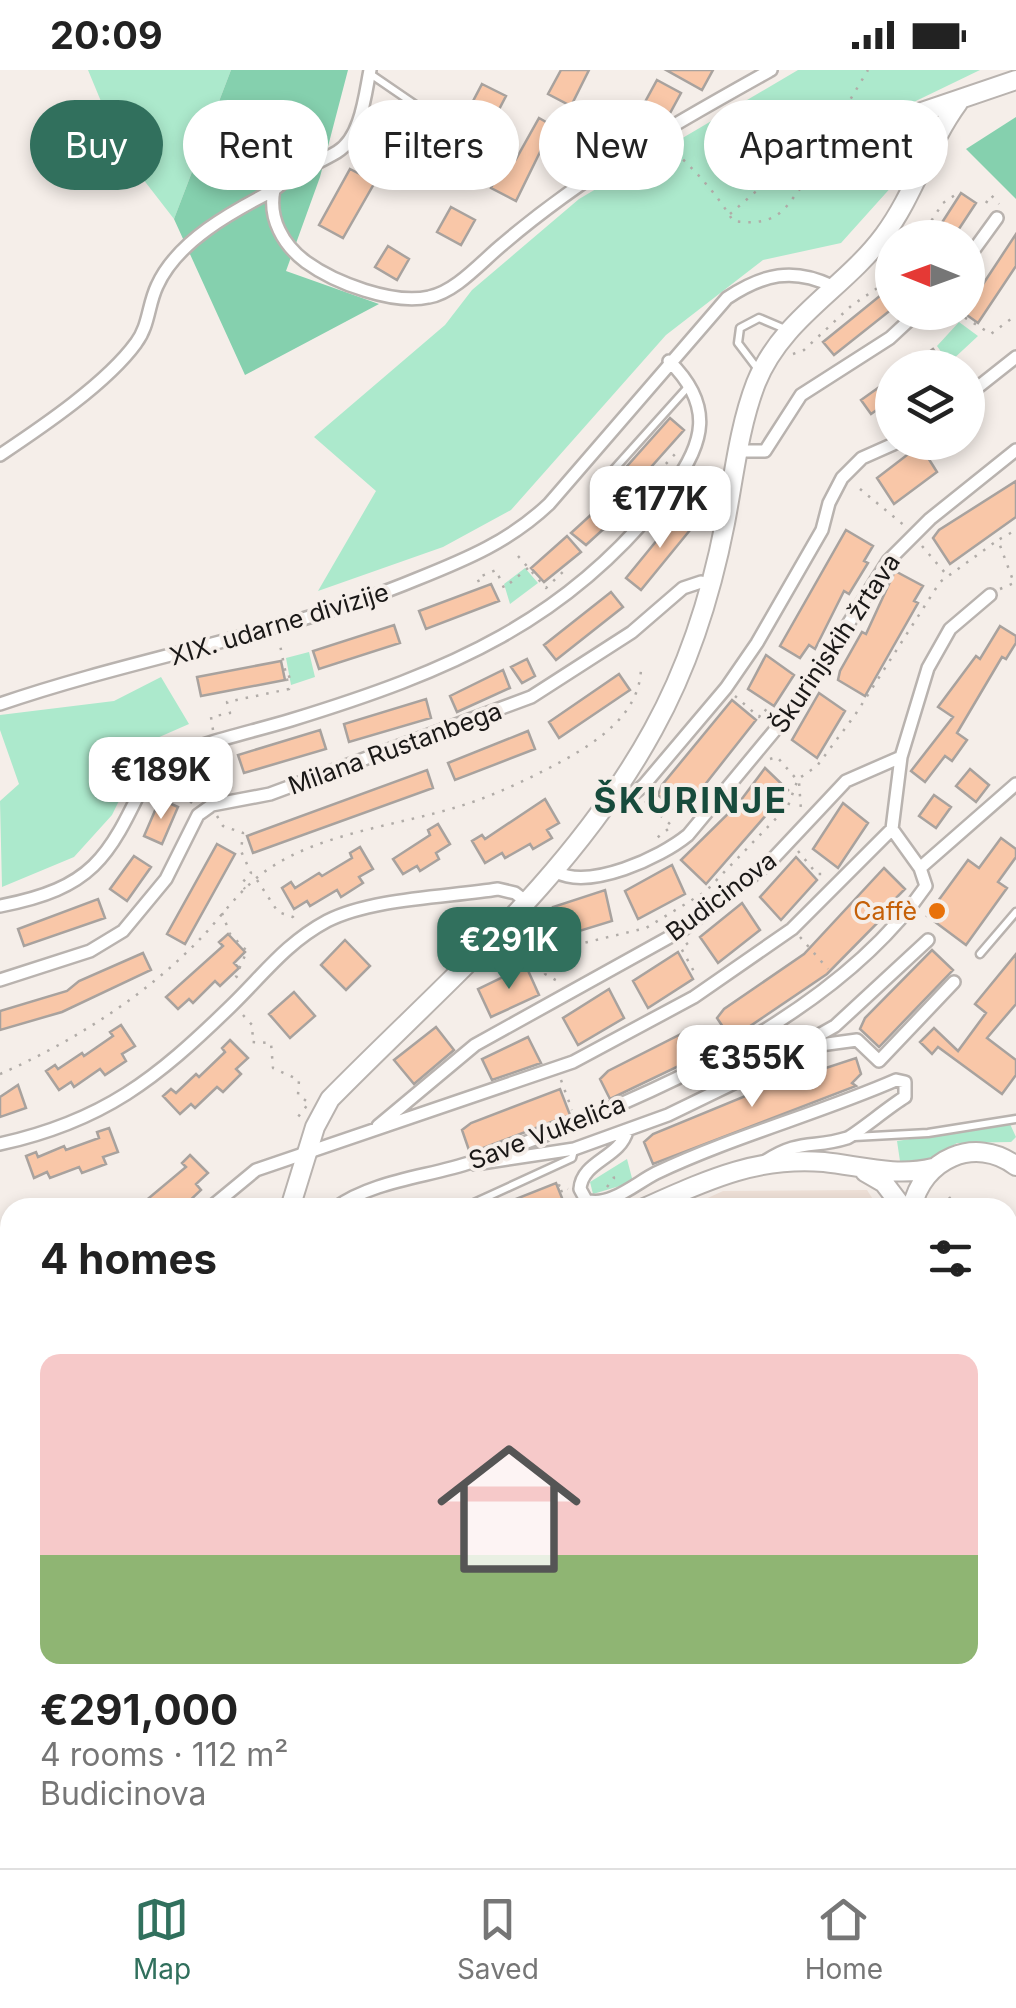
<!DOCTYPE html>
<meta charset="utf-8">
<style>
body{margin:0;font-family:Inter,sans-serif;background:#f2f2f2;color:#222;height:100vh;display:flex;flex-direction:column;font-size:38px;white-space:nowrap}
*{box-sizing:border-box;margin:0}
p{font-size:32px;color:#767676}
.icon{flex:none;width:55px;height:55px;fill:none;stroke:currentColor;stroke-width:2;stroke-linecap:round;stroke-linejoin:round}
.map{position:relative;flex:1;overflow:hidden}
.side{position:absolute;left:0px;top:1128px;width:1018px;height:672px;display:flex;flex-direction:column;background:#fff;border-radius:30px 30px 0 0;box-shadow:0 5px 15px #0003}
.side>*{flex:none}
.guide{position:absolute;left:30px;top:30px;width:958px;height:90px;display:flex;gap:20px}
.needle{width:65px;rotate:271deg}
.controls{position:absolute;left:875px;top:150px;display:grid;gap:20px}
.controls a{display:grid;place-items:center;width:110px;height:110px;border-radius:50%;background:#fff;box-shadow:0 5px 15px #0003;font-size:50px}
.price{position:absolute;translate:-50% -85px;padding:0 22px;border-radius:20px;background:#fff;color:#222;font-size:32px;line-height:65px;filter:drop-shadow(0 2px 5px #0008)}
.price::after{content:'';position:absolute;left:50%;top:60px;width:30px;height:22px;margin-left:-15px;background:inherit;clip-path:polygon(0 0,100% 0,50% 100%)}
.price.active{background:#31705d;color:#fff}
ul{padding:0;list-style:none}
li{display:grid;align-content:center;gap:20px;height:530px;padding:0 40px}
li+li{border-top:2px solid #e0e0e0}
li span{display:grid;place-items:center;height:310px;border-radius:20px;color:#555}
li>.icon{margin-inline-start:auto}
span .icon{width:180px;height:180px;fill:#fffc;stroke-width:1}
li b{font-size:42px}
h2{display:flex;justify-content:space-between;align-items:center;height:120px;padding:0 40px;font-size:42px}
.chip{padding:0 35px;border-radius:45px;background:#fff;box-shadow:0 5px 15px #0003;font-size:35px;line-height:90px}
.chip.active{background:#31705d;color:#fff}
.status{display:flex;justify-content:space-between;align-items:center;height:70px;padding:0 50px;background:#fff;direction:ltr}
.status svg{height:28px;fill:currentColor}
.tabs{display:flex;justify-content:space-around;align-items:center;height:140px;border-top:2px solid #e0e0e0;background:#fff;font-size:28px;color:#767676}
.tabs a{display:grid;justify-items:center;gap:5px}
.tabs .active{color:#31705d}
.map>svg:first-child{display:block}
</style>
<div class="status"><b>20:09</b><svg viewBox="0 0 49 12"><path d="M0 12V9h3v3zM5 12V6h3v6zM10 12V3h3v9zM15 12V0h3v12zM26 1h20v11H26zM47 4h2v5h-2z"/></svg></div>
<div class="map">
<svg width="1016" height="1798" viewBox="0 0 1016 1798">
<rect width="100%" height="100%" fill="#f5eee9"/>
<path fill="#eee0d7" d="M867,1120L878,1137H688L723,1121Z
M1016,1208V1396L1008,1402V1211Z
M0,1245L10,1248V1467L0,1477Z
M10,1503V1790H228L212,1798H0V1528Z"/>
<path fill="#ace9cc" d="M88,0H231L174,149L122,82Z
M798,0H980L860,58L844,82L894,114L841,173L763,190L666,265L511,440L443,477L318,521L376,421L314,367L445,255L472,220L579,129Z
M959,252L978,266L949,293L937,276Z
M525,498L538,513L510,534L504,514Z
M309,582L315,607L291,615L286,588Z
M161,607L189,654L148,672L112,745L74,787L2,817L0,731L19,714L0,660V645L114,631Z
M1010,1054L1016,1067L1011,1072L957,1073L925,1092L901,1098L897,1071Z
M627,1089L633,1112L593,1124L590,1112Z"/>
<path fill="#85d0ae" d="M231,0H348L320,107L286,201L379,234L245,305L174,149Z
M1016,47V129L966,79Z
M1016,1396V1788L1004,1798H212L228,1790H1008V1402Z"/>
<path fill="#f9c7a8" stroke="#a8a29e" stroke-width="2.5" d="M561,0H589L571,36L548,24Z
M666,0H713L702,20Z
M657,10L681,23L669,45L645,32Z
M482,14L506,26L484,68L460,56Z
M539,48L576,69L563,93L541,80L516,131L491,118L508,85L516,89Z
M407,52L431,67L405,109L381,94Z
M350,99L375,112L343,168L319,155Z
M961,123L976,133L953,168H932Z
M451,137L475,150L461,175L437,162Z
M1016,164V196L978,253L964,243Z
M388,176L409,189L397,210L375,197Z
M892,216V239L834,285L823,272Z
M933,279L946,298H907Z
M892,308V329L871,344L861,330Z
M670,348L684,360L627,424L613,412Z
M920,375L937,402L894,434L877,408Z
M1016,411V447L950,494L933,468L939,460Z
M595,441L608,455L586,475L571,463Z
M680,442L695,454L641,520L626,508Z
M846,460L873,476L864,491L868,493L849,524L844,521L815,579L809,575L800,588L780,576Z
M567,466L581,482L544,512L531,498Z
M895,501L923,516L914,531L918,533L865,626L838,610L840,601L862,562L866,564Z
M491,514L499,531L426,559L419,541Z
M611,522L623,537L556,590L544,575Z
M394,555L400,573L319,599L313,581Z
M1000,556L1016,566V573L1006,589L1002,587L957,663L967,670L952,691L945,686L925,712L911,701L953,647L938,637L976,586L980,589Z
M766,585L794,605L774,636L748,619Z
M527,589L535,606L522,613L511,597Z
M281,591L285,610L201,626L197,607Z
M503,600L510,618L457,642L450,626Z
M619,604L630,620L559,668L549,652Z
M819,623L845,641L817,688L792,670Z
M426,629L431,648L349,672L344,654Z
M732,630L756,650L681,745L658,725L662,715Z
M320,660L326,679L244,703L238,685Z
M528,661L535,679L455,710L448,693Z
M765,698L788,720L706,814L681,790L738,734Z
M970,699L989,715L976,732L956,716Z
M427,700L433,718L253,783L247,766Z
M934,725L951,737L936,758L919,746Z
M160,729L178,737L162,774L144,766Z
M545,729L559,753L547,760L552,768L533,779L530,774L505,788L502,783L485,793L472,771L482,765L485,769Z
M843,733L868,753L838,798L813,779Z
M438,754L450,774L436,783L439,789L420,801L417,796L403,804L393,789L430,765L428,760Z
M1001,768L1016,779V787L998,812L1007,818L966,875L927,846L968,790L979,798Z
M217,774L235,784L185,874L167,864Z
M360,777L373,799L359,807L363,813L341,827L337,820L310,836L307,831L294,839L282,818L291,812L295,818L319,803L322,806L352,788L350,783Z
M134,786L151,797L127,831L110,819Z
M796,787L817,810L781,850L760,827Z
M672,795L685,824L638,849L625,821Z
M884,798L905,819L895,829L898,832L827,904L731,969L717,948L724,939L804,884Z
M605,820L612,851L560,867L553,837Z
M98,829L105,848L24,876L18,859Z
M742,833L760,860L718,893L700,867Z
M228,864L245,882L234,893L239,898L220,916L215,911L193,933L189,929L178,939L166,927L223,876L219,872Z
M345,870L370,896L346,920L321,895Z
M932,880L953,900L879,977L860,959L865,948Z
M678,882L693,909L648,938L633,911Z
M143,883L151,900L62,942L0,960V941L67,921L79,911Z
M1016,884V934L987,968L1016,990V1005L1002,1024L938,977L932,984L920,972L934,958L958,981L986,943L975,934Z
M526,896L539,925L491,947L478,919Z
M609,919L624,948L578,975L563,948Z
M294,922L315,946L290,968L269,944Z
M121,955L135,976L122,984L126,991L105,1005L100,999L74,1017L71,1012L59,1020L46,1001L55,995L58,999L82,983L84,986L113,966L110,962Z
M436,957L454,980L414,1014L394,990Z
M693,958L706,983L610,1029L600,1009L608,1001Z
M528,967L541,993L492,1010L482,989Z
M230,970L248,988L236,999L241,1004L223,1022L217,1017L195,1038L191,1034L180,1044L163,1026L171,1019L176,1023L196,1004L199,1007L225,982L222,978Z
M856,988L861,1004L852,1013L856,1016L653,1094L644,1072L653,1064L765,1018Z
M18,1015L26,1038L0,1047V1027Z
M560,1019L570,1045L470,1083L462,1060L471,1053Z
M109,1058L118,1082L103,1087L106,1094L82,1103L79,1097L50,1108L47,1102L34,1108L26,1086L36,1082L38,1087L64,1076L66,1080L99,1068L97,1062Z
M190,1085L208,1103L196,1114L201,1120L183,1137L178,1132L172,1138H137L186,1097L182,1093Z
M556,1113L566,1138H496V1137Z"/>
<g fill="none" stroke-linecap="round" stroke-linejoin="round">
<g stroke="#b9b3af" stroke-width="11">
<path id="lane" d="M369,3L442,53
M905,85L883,73L911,47
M760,302L738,273L740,258L759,248L785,259
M607,407L688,317
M980,884L1016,842
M854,1067L928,1063L1016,1049
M463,1138L572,1088L574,1080
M1008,1268L1016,1261
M1008,1311L1016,1322
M0,1324L10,1321
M1008,1350L1016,1344
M0,1462L10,1452
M0,1556L10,1553
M168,1798L184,1790"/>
</g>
<g stroke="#b9b3af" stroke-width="16">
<path id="street" d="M370,0C365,25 361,68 337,82C315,95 294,102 274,120C268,148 283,175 306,192C335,213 393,235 429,227C456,222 482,191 503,174C586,103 676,53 771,0
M968,188L997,148
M968,325L1016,287
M738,381H765L801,325L890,268L918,242
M0,385C42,357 107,313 136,273C149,256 148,235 157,216C177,171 233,141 274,120
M0,634C137,587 282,565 417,509C467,489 510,471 549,434L727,228C763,204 793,197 832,216
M616,721L632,725L644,715L726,618L757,573L822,460L829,433L842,408L862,388L898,372
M920,798L1016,714
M556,802C590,820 660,788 688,765L800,630L888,491L930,449L1016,380
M0,836C98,817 109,785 150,701L161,691C202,672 248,663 291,650C447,602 570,552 671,418C705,373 714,335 669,291
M0,910L90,881L123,861L166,809L198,745L212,735L270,724L531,627L632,562L683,518L701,512L711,515
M798,978L857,970L879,991L954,912
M378,1056L475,975L684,859L769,793L846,711L901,687
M627,1061C620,1088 582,1091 580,1119L586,1130C609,1138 636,1113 656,1103C734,1066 818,1044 896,1010L905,1012V1027C891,1035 855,1065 847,1068C813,1079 800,1068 764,1092
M0,1074C104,1051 156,1009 231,936C263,905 286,873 327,851C372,828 448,827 498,819L515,823L528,833
M475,1094L574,1079L668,1045L734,1013L835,956L928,870
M210,1138L256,1100L573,992L694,927L792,859L892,759L901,687L928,598L950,559L990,525
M335,1138C374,1110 428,1107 472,1092C625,1038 830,955 926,816L920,798L892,759
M0,1231L10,1234"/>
</g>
<g stroke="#b9b3af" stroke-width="22">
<path id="secondary" d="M910,116L909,64L916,44L1016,10
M865,1102L884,1113L903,1138
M290,1138L315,1057L330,1029C445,912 573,806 653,660C689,595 711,525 725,453C734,406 739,357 756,313C782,248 844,219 884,165C914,125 928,74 958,33
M644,1138C705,1111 757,1086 824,1092C861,1096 895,1107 933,1098
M912,1138C922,1089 975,1065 1016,1096
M1008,1203L1016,1198
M0,1494L10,1485"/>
</g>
<path stroke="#b1aca8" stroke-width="2.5" stroke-dasharray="2.5 8" stroke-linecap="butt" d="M668,75C694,99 717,124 733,151C797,160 784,117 828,95C841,89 852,96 866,90
M986,133L991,125L999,134
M730,144L838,50L868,0
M920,168L943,133L955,125
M956,242L991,264L1016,245
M936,251L938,255L953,242
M793,284L804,280L851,236L892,208
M594,412L626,443L636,440
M860,419L905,456
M623,440L676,383
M697,453L712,406L715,408
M922,476L946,504
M518,486L546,518L566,499
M479,512L477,508L496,500L504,518L528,498
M1000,519L1014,513L998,470L1016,460
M288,607L297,604
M735,626L759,647L764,639L769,643L765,654
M213,660L211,647L230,643L227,632L289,619L280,575
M770,689L777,687L799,712L801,740
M645,731L672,756L653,771
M192,733L180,722L178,712L192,698L225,687L223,682
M217,746L223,756L243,763L241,781L251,803L241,814L245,819
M798,781L817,804H827
M257,810L278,842L293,847L298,854
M222,843L230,864L247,881L236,906L240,911
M530,856L547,882L545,904L561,913
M800,867L828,899
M688,873L681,878L697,907
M544,876L567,877L646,858L705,822L788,736L798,709L817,696L855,645L940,512L998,470
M243,945L253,956L252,972L271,973L273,998L299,1010L298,1025L309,1033L298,1047L301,1049
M0,1004C71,973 147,925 201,868C223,845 242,816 270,798C322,763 399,755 457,737C491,727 524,711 555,695C594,674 640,646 641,598
M561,1010L572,1040
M558,1115L568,1119
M607,1117L614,1108L611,1100
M561,1120L568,1138
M949,1127L952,1131
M953,1137V1138"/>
<use href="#lane" stroke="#fff" stroke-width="6"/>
<use href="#street" stroke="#fff" stroke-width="11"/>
<use href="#secondary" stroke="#fff" stroke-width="18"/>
</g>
<circle fill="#e8710a" stroke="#f5eee9" stroke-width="4" cx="937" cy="841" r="10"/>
<g text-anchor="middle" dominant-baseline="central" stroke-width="8" stroke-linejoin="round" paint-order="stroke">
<g font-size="25" fill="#1a1817" stroke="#f5eee9">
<text transform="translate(279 554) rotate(-17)">XIX. udarne divizije</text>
<text transform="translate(835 573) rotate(-56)">Škurinjskih žrtava</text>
<text transform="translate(395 678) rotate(-20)">Milana Rustanbega</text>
<text transform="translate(721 826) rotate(-37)">Budicinova</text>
<text transform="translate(547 1062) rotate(-21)">Save Vukelića</text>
</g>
<g font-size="25" fill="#c56008" stroke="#f5eee9" text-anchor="end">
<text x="917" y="841">Caffè</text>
</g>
<g font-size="35" font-weight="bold" letter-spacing="2.5" fill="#174b3c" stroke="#f5eee9">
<text x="691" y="730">ŠKURINJE</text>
</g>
</g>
</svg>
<div class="controls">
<a><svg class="needle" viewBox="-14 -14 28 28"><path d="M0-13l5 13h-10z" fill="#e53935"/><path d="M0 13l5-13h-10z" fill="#767676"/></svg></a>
<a><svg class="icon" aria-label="layers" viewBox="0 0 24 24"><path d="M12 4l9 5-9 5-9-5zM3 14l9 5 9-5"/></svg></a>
</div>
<b class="price" style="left:660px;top:481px">€177K</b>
<b class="price" style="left:161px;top:752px">€189K</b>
<b class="price active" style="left:509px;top:922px">€291K</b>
<b class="price" style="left:752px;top:1040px">€355K</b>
<div class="guide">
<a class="chip active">Buy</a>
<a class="chip">Rent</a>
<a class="chip">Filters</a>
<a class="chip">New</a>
<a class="chip">Apartment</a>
</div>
<section class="side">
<h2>4 homes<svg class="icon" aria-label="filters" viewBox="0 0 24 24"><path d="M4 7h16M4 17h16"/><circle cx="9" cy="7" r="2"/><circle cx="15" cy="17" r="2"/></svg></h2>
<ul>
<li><span style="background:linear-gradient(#f6c9c9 65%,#8fb573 0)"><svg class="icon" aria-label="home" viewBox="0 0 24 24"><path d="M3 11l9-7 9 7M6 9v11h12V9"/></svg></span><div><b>€291,000</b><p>4 rooms · 112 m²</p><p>Budicinova</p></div></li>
</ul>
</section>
</div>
<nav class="tabs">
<a class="active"><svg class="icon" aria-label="map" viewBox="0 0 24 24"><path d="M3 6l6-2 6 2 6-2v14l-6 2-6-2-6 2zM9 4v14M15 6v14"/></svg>Map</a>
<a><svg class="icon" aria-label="saved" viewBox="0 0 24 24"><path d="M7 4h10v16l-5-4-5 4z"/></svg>Saved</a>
<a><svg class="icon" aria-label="home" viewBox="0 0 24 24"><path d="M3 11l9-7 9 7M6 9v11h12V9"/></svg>Home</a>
</nav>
